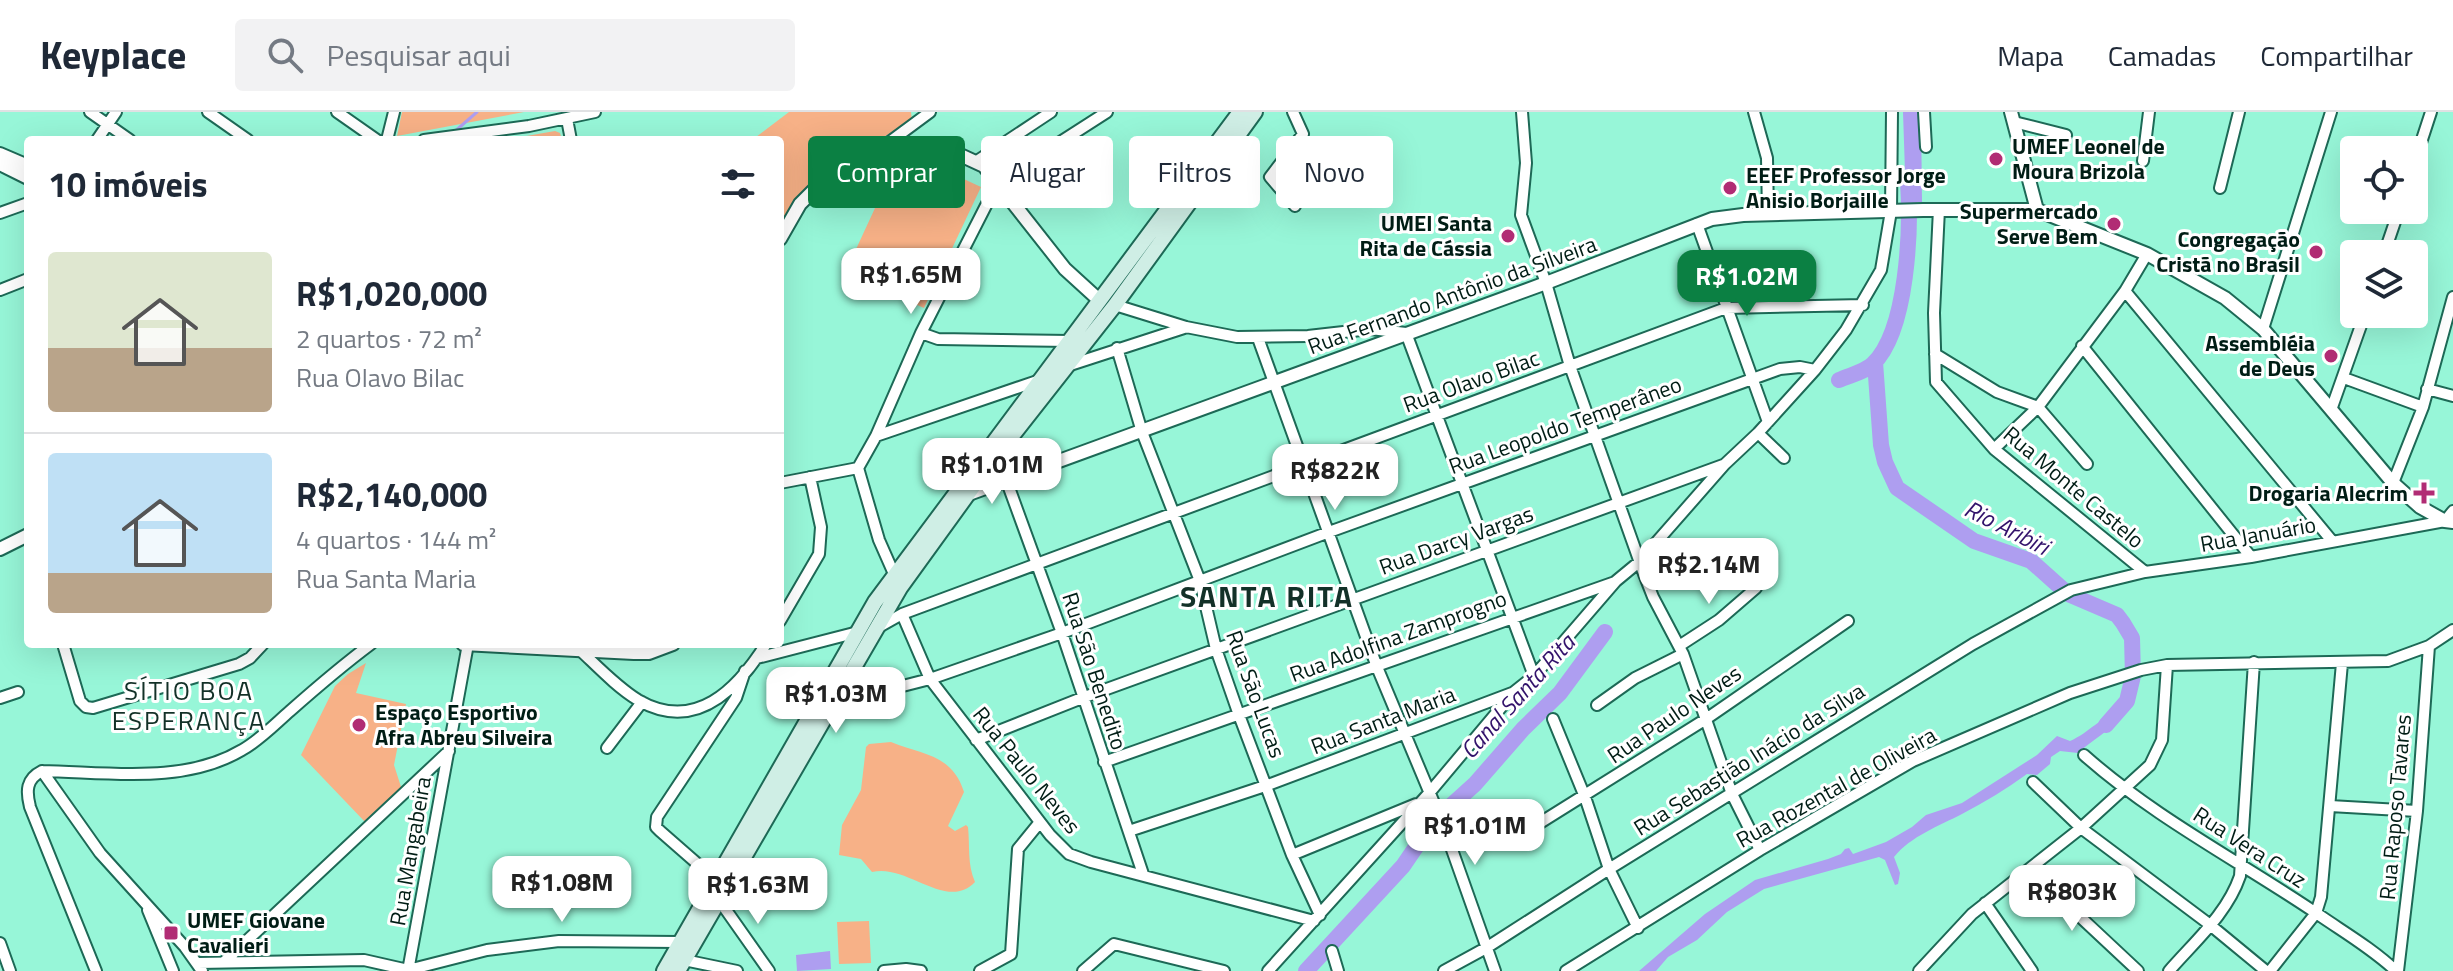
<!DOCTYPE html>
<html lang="pt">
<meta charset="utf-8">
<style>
body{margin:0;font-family:"Titillium Web",sans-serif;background:#f2f2f3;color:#1f2937;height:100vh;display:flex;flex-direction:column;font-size:30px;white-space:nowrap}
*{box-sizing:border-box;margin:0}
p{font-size:26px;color:#747a83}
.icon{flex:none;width:44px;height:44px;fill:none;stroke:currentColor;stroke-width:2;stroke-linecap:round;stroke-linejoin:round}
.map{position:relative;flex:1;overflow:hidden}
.side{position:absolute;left:24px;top:24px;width:760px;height:512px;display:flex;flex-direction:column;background:#fff;border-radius:8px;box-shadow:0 8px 32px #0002}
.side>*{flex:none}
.banner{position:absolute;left:808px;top:24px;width:760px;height:72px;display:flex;gap:16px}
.tools{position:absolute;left:2340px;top:24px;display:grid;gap:16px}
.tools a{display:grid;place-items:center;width:88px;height:88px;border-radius:8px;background:#fff;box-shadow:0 8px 32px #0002;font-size:40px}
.price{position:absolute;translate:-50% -68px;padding:0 18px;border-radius:16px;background:#fff;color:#222;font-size:26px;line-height:52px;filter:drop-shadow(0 2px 4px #0008)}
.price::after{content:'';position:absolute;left:50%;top:48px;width:24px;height:18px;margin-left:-12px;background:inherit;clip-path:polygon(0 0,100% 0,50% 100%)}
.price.on{background:#0b8043;color:#fff}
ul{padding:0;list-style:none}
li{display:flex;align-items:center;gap:24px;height:200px;padding:0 24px}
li+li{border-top:2px solid #e0e1e3}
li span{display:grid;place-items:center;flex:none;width:224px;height:160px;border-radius:8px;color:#555}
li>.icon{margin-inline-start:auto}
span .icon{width:96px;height:96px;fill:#fffc;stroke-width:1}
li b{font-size:34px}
h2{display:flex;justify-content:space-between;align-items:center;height:96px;padding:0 24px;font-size:34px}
.pill{padding:0 28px;border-radius:8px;background:#fff;box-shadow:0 8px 32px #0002;font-size:28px;line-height:72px}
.pill.on{background:#0b8043;color:#fff}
header{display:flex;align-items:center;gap:48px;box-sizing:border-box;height:112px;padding:0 40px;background:#fff;border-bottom:2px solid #e0e1e3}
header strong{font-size:38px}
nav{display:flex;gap:44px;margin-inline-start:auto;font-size:28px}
.search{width:560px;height:72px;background:#f2f2f3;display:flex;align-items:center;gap:20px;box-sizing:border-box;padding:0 28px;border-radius:8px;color:#747a83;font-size:30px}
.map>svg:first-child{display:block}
</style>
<header>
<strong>Keyplace</strong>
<div class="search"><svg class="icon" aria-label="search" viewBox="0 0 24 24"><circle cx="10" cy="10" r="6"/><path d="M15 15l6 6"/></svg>Pesquisar aqui</div>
<nav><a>Mapa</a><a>Camadas</a><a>Compartilhar</a></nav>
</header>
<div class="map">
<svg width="2453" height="859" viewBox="0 0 2453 859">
<rect width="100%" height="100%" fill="#97f6d8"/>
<path fill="#f7b187" d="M402,0H524L397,24Z
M789,0H911L912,9C864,37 805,62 780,115V28H752Z
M555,19L560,21L562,28H504Z
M900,42H910L981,75L924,196L845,161Z
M366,551L356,581L406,592L394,653L402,678L366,711L301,643L335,574L348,562Z
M891,630C923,643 952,642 964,680L948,714L955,719L966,713L968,715C970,734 967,752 975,770C947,800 907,751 872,760L861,747L839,743L842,713L861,678L866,635L869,632Z
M869,809L871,851L839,852L837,810Z"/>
<path fill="#ae9ef0" d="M1903,0H1921L1922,90H1906Z
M2121,599L2122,606C2109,619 2092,628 2078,641L2060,639L2051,645L2050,652L2037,663L2027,662C2006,677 1985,690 1962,702C1939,714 1911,724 1894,745L1900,761L1898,772L1895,773L1885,748L1879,745L1764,777L1727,800L1697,828L1668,845L1656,859H1639L1705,802L1755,768L1828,747L1841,742L1845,737L1849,736L1853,742L1886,730L1912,715L1926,703L1962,691L2037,643L2057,624L2070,629C2089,621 2101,604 2121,599Z
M830,839L831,857L797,859L796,843Z"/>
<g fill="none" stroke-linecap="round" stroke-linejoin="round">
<path stroke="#ae9ef0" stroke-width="3" d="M453,21L477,0"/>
<path stroke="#ae9ef0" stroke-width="16" d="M1875,250L1881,333L1885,350L1897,376L1974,429L2031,449L2068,482L2117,503L2123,511L2132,526L2133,564L2127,589L2106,613
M1839,268C1850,263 1865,260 1873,252C1908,218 1911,116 1908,70
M1306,859L1403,754L1433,710L1475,672L1523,617L1560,581L1605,520"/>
<g stroke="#1d6956" stroke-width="14">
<path id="minor" d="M90,0L130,28
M208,0L248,28
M337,0L377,28
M1293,0L1303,22L1270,65L1295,94
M1522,0L1526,51L1521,103L1546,171L1570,254L1644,462L1653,485L1683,542L1732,682L1760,738
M1754,0L1767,46L1768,103
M1924,0L1926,35
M567,7L571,28
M2014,10L2066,23
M97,28L116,0
M387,28L394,0
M424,28L529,14L595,0
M880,37L930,0
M977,49L1051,0
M2143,49L2149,0
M2414,52L2431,0
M2220,76L2239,0
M1939,97L1934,201L1936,270L1994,337L2145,460
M0,101L28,91
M1697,112L1768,310
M2384,142L2399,98
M0,178L28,167
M2125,179L2332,429
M1115,193L1186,215L1237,225L1308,224L1370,217L1406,221L1534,564
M2263,217L2331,0
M921,221L938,227L1070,229
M1258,226L1377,555L1444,715L1495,859
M2082,234L2251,445
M1117,236L1142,320L1200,469L1216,537L1239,603L1292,743L1320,803
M1935,242L1997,280L2038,295L2087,352
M1067,254L1184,216
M2344,266L2423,295
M2427,277L2453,284
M2331,298L2365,202
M1758,321L1784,346
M876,324L1040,268
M1994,337L2038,295L2125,179L2147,142
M858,356L879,428L894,462
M1007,370L1062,521L1143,762
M780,371L858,356L876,324L921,221L998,70L1107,0
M2393,371L2423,295L2453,185
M902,502L930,567L1050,723L1069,742L1091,750L1314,809
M780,509L819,442L821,415L810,365
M879,515L902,502L1726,196L1863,193
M63,532L80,589L86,595L93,596L239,552L250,546L263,532
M1679,534L1719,508L1756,476
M581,539C599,556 617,575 638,588C695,621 737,578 766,532
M757,546L858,520
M0,586L18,580
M832,592L930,567L1062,521L1329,420L1780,257L1800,255L1815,258
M1597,593L1635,566L1683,542
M1553,607L1585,685L1609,757L1638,816
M976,628L1082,586L1723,353
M607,636L642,590
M2084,643C2156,707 2243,751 2322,805C2347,822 2374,838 2396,859
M1104,650L1615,470
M42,659L100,741L185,835L202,859
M2033,670L2081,716L2209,812L2266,859
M2330,694L2417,699
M1129,719L1268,673L1512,581
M1519,724L1706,607L1848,509
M1292,743L1416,692
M2029,757L2138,859
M716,768L660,719L656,715L657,705L736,586L745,559
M719,788L769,859
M1985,791L2032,859
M148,798L173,859
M0,831L10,859
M1332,839L1338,859
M684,848L737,859
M224,850L449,639
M198,851L364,848L408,858L487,838L559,829L679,830
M96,859L30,695C26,679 26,667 42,659C107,660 183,673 242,638C260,628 275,612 290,599C316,576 343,553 371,532
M408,859L468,532
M884,859L906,857L921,859
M980,859L1011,842L1018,737L1040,710
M1083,859L1114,832L1224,859
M1268,859L1430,680L1514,580L1534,564L1616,469L1639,450L1725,352L1758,321L1815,258L1846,218L1881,158L1891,99L1892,0
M1444,859L1486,836L1609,757L1973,532L2071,478L2145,460L2251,445L2445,409L2453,399
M1566,859L1760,738L1913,649L2070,581L2141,558L2167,553L2388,549L2429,534L2453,518
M1919,859L1972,802L2081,716L2150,653L2162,628L2167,553
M2169,859C2195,829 2227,802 2240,764L2254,550
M2270,859L2316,801L2321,785L2342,551
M2398,859L2417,699L2429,534"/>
</g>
<g stroke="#1d6956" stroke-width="16">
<path id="tertiary" d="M2011,0L2037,98
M0,42L28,54
M0,52L28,66
M780,127L800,92L826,66L841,55L862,44L890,35L945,36L984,54L1065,157L1099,188
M966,383L1546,171L1712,107L1743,103L1923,98H2037L2147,142L2225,186L2263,217L2393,371L2420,395L2445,409L2453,410
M0,437L28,423
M463,532L634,541H649L673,532"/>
</g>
<g stroke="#1d6956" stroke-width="18">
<path id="secondary" d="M664,859L875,490L1240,0
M678,859L900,476L986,357L1115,193L1255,0"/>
</g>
<use href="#minor" stroke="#fff" stroke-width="10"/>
<use href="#tertiary" stroke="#fff" stroke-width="12"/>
<use href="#secondary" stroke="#cfeee5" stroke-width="14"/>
</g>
<g fill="#b12c74" stroke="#fff" stroke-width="3">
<circle cx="1996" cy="47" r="8"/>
<circle cx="1730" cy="76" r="8"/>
<circle cx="2114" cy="112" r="8"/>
<circle cx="1508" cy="124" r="8"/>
<circle cx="2316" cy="140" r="8"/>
<circle cx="2331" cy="244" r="8"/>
<path d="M2420 369h8v8h8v8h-8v8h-8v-8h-8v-8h8z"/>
<circle cx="359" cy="613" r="8"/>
<rect x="163" y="813" width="16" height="16" rx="4"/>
</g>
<g text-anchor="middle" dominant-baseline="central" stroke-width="6" stroke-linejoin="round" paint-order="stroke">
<g font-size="22" font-weight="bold" fill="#001d15" stroke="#fff" text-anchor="end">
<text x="2012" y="34" text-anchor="start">UMEF Leonel de<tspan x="2012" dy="25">Moura Brizola</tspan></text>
<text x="1746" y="63" text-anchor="start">EEEF Professor Jorge<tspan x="1746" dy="25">Anisio Borjaille</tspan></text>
<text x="2098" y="99">Supermercado<tspan x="2098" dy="25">Serve Bem</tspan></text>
<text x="1492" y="111">UMEI Santa<tspan x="1492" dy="25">Rita de Cássia</tspan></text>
<text x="2300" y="127">Congregação<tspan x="2300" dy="25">Cristã no Brasil</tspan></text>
<text x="2315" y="231">Assembléia<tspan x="2315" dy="25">de Deus</tspan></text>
<text x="2408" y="381">Drogaria Alecrim</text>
<text x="375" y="600" text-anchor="start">Espaço Esportivo<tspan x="375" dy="25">Afra Abreu Silveira</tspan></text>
<text x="187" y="808" text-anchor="start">UMEF Giovane<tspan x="187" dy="25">Cavalieri</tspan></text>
</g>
<g font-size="22" fill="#001d15" stroke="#fff">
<text transform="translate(1452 183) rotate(-20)">Rua Fernando Antônio da Silveira</text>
<text transform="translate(1471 269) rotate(-20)">Rua Olavo Bilac</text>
<text transform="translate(1565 313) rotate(-20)">Rua Leopoldo Temperâneo</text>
<text transform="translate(2074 375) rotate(40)">Rua Monte Castelo</text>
<text transform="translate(2258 422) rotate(-10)">Rua Januário</text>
<text transform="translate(1456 428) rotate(-20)">Rua Darcy Vargas</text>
<text transform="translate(1398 524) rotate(-20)">Rua Adolfina Zamprogno</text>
<text transform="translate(1095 559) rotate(72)">Rua São Benedito</text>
<text transform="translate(1256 582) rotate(70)">Rua São Lucas</text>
<text transform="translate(1674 602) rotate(-34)">Rua Paulo Neves</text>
<text transform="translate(1383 608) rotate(-21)">Rua Santa Maria</text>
<text transform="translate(1749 647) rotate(-32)">Rua Sebastião Inácio da Silva</text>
<text transform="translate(1027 658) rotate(51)">Rua Paulo Neves</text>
<text transform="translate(1836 675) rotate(-29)">Rua Rozental de Oliveira</text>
<text transform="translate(2395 695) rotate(-85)">Rua Raposo Tavares</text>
<text transform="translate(2250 735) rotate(33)">Rua Vera Cruz</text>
<text transform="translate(410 739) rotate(-80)">Rua Mangabeira</text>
</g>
<g font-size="24" font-style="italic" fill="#32126b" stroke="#fff">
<text transform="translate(2007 415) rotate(27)">Rio Aribiri</text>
<text transform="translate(1517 584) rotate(-48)">Canal Santa Rita</text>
</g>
<g font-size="26" letter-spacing="2" fill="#133128" stroke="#fff">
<text x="189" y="578">SÍTIO BOA<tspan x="189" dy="30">ESPERANÇA</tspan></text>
</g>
<g font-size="30" font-weight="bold" letter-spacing="2" fill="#133128" stroke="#fff">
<text x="1267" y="484">SANTA RITA</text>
</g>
</g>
</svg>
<div class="tools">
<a><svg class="icon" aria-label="locate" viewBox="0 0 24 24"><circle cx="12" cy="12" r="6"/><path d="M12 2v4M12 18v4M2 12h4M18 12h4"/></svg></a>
<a><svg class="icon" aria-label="layers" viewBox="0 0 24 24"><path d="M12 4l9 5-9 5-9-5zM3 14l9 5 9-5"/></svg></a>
</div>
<b class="price" style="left:911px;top:204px">R$1.65M</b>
<b class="price on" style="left:1747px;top:206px">R$1.02M</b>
<b class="price" style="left:992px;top:394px">R$1.01M</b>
<b class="price" style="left:1335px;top:400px">R$822K</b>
<b class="price" style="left:1709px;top:494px">R$2.14M</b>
<b class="price" style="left:836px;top:623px">R$1.03M</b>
<b class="price" style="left:1475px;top:755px">R$1.01M</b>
<b class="price" style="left:562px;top:812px">R$1.08M</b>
<b class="price" style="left:758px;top:814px">R$1.63M</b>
<b class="price" style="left:2072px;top:821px">R$803K</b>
<div class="banner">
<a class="pill on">Comprar</a>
<a class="pill">Alugar</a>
<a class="pill">Filtros</a>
<a class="pill">Novo</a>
</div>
<section class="side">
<h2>10 imóveis<svg class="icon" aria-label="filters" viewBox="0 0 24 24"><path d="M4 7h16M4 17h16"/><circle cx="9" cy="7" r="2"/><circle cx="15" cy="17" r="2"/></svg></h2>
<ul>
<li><span style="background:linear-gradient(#dfe7d0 60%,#b9a48a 0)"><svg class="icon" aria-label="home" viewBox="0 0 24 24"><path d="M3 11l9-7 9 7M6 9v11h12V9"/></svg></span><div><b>R$1,020,000</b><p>2 quartos · 72 m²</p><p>Rua Olavo Bilac</p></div></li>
<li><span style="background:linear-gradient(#bfe0f5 75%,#b9a48a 0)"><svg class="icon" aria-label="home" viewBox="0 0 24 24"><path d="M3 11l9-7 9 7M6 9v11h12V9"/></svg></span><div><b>R$2,140,000</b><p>4 quartos · 144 m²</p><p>Rua Santa Maria</p></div></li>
</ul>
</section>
</div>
